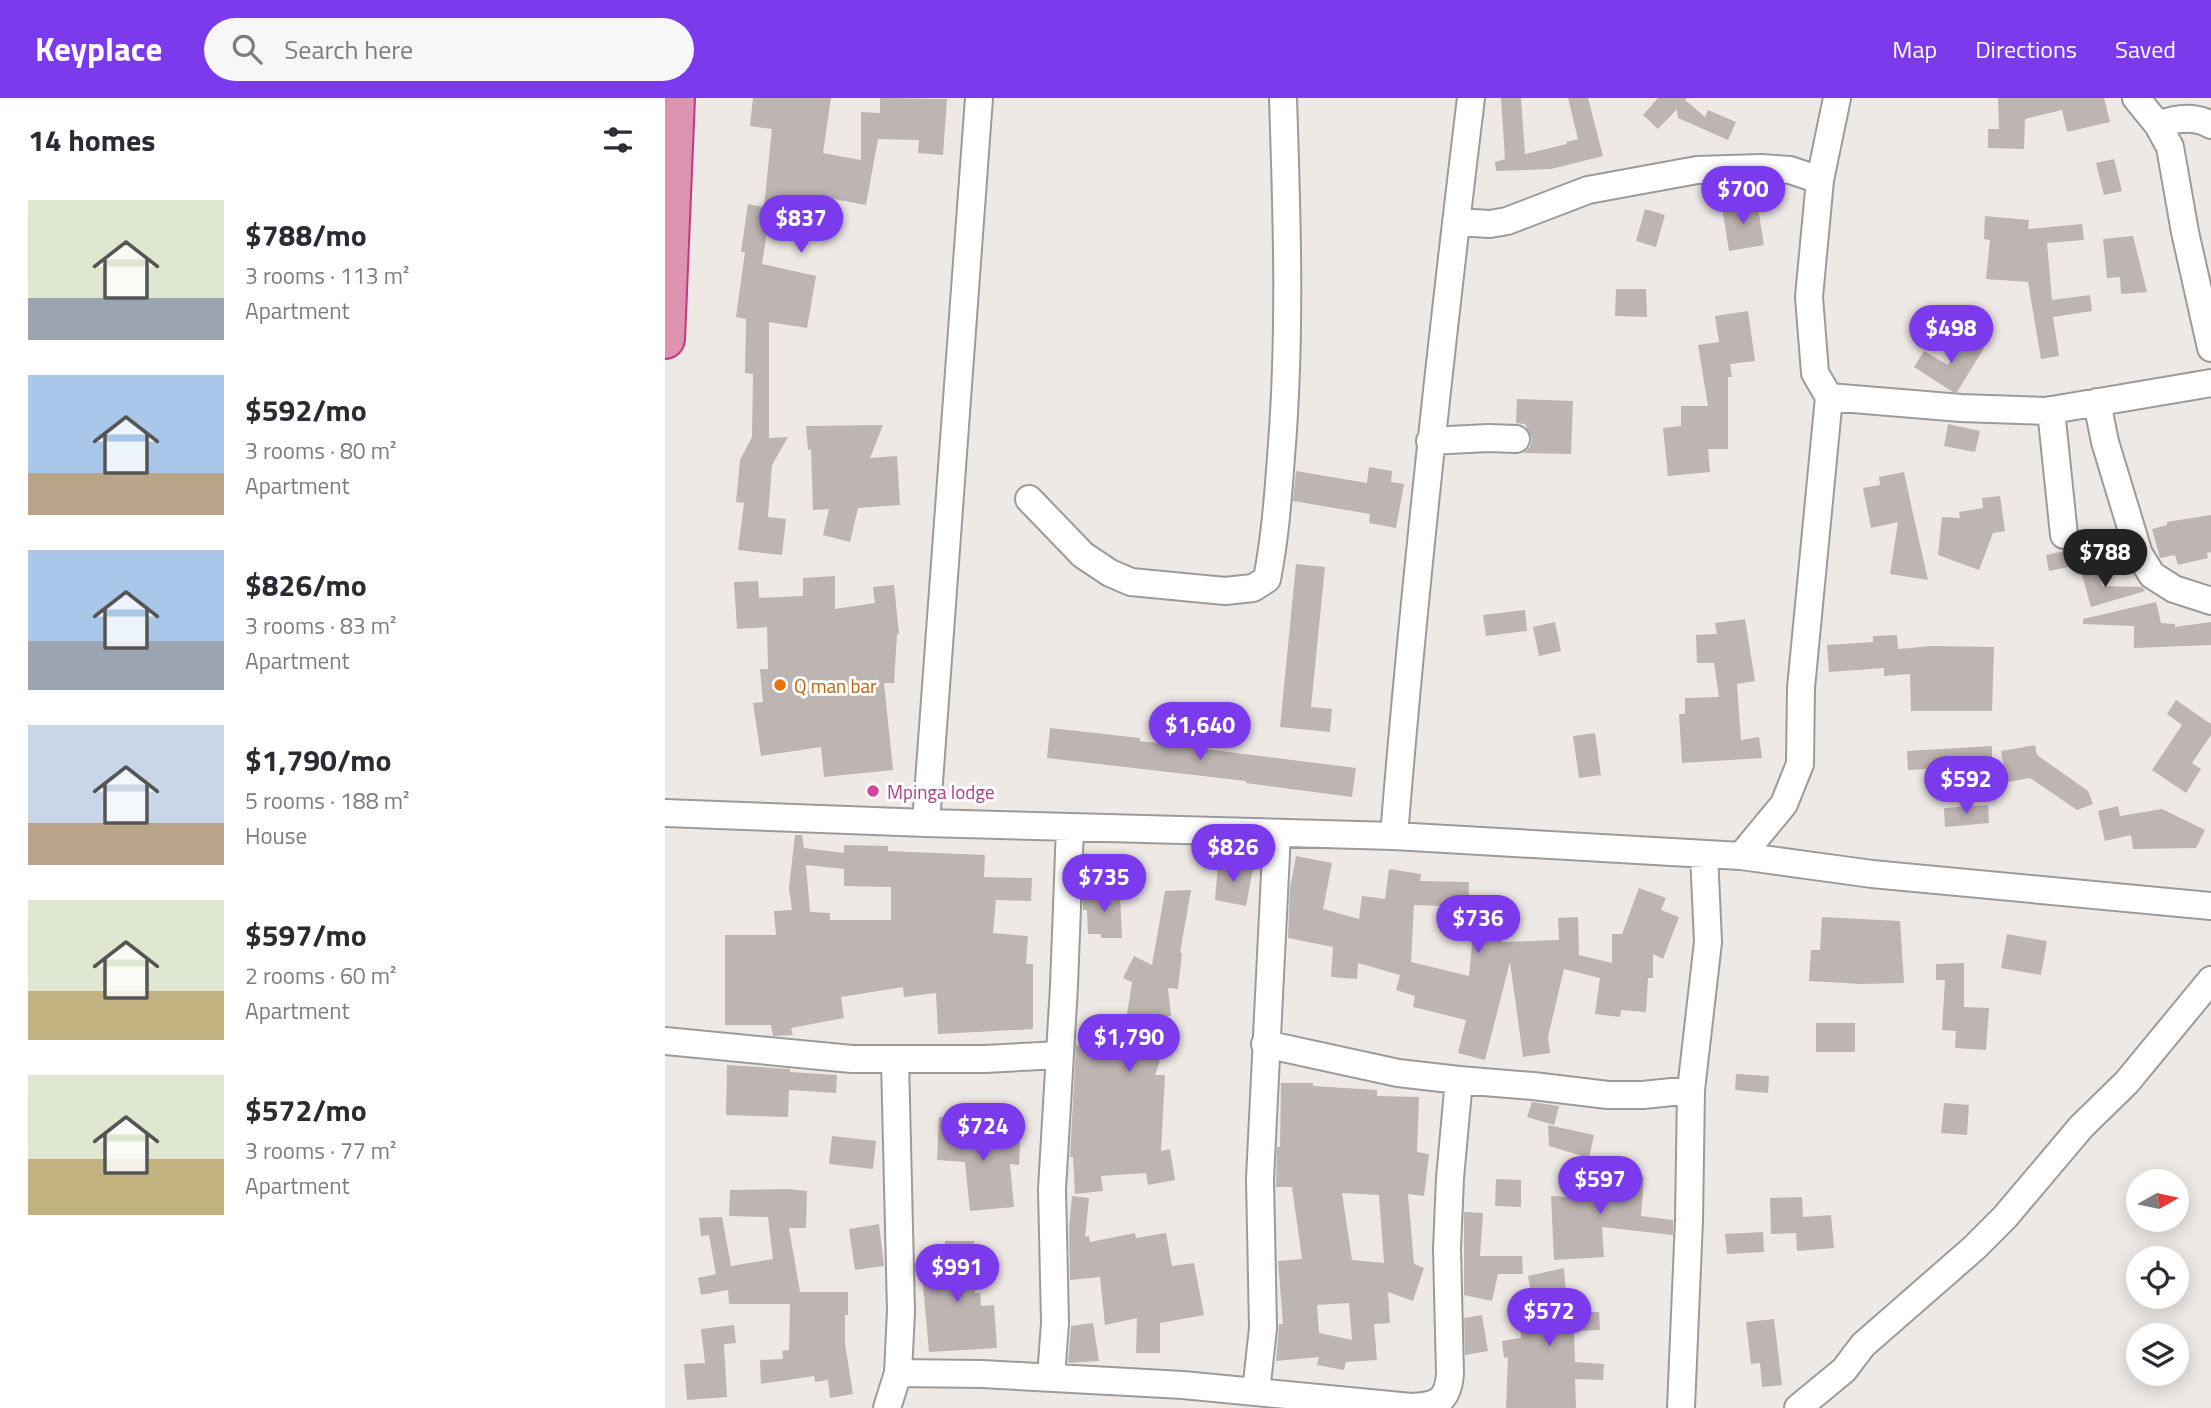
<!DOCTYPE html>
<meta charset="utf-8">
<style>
body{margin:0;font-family:"Titillium Web",sans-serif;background:#f7f7f7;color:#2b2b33;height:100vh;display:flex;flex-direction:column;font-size:26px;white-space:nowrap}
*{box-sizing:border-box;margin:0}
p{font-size:23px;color:#7c7c81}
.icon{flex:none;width:38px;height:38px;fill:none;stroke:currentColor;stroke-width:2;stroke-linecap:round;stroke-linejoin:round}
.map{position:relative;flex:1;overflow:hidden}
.drawer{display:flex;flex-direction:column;background:#fff;width:665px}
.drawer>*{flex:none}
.needle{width:46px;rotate:81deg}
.buttons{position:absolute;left:1461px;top:1071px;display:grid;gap:14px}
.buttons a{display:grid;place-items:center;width:63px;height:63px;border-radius:50%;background:#fff;box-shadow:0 4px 18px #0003;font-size:35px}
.price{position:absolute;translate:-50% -60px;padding:0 16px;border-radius:24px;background:#7c3aed;color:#fff;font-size:23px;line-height:46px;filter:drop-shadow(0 2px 4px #0008)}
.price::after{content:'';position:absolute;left:50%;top:42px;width:21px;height:16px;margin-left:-10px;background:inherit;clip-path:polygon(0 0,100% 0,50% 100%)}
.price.selected{background:#222;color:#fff}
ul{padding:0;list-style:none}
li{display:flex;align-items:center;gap:21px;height:175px;padding:0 28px}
li span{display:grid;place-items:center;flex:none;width:196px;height:140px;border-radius:0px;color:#555}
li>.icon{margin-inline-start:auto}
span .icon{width:84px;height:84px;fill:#fffc;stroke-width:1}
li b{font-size:30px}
h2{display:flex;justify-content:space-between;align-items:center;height:84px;padding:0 28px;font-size:30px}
header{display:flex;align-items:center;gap:42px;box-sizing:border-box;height:98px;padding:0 35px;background:#7c3aed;color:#fff}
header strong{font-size:33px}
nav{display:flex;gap:38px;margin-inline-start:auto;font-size:24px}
.search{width:490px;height:63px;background:#f7f7f7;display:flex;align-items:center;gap:18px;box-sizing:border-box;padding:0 24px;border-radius:38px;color:#7c7c81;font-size:26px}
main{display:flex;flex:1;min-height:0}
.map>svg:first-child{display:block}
</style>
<header>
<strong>Keyplace</strong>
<div class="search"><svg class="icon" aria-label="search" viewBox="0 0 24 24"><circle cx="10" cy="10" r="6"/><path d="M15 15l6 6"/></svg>Search here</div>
<nav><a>Map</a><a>Directions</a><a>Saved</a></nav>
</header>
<main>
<section class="drawer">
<h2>14 homes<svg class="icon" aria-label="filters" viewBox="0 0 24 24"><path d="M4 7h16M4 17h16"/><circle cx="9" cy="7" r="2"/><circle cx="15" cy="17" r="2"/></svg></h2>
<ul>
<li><span style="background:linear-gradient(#dfe7d0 70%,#9aa5b1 0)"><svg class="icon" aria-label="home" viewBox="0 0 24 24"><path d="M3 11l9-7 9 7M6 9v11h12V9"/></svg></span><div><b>$788/mo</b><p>3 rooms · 113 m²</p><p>Apartment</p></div></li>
<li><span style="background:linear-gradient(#a9c7e8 70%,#b9a48a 0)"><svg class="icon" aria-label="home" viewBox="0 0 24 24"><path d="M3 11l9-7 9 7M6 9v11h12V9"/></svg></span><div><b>$592/mo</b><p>3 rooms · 80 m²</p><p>Apartment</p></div></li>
<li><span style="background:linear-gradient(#a9c7e8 65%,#9aa5b1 0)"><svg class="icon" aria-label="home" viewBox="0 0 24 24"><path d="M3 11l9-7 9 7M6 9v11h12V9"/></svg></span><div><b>$826/mo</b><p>3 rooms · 83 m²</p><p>Apartment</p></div></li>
<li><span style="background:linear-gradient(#c9d6e8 70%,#b9a48a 0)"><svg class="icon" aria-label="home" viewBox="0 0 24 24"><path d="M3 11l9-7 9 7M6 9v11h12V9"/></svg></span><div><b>$1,790/mo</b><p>5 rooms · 188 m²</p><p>House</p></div></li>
<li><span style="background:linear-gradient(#dfe7d0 65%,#c2b280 0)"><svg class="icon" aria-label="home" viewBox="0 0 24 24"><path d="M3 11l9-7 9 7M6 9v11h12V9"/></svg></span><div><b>$597/mo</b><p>2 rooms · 60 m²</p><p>Apartment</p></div></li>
<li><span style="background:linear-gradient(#dfe7d0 60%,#c2b280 0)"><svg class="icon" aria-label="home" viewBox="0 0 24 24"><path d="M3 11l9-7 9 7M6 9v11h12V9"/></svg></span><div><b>$572/mo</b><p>3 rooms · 77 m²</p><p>Apartment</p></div></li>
</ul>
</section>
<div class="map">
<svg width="1546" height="1310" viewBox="0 0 1546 1310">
<rect width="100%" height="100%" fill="#eee9e5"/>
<path fill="#beb4b2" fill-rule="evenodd" d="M88,0H166L158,55L196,62V14L215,15V0L282,1L278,57L253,55L254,42L213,41L201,107L158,99V109L145,108L139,140L102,134L97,166L151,178L142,230L104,224V340L123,339L107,367L103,419L121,421L117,457L73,452L79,405L71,404L75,362L87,339L88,276L80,275L81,221L71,219L80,154H76L83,106L99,109L107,31L85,28Z
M836,0H856L860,56L902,46L901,44L913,41L903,0H923L938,58L886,71L831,73L830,64L840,61Z
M993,0H1022L1020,2L1040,19L1043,12L1071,24L1063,42L1013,20L1012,11L993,31L978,17Z
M1333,0H1439L1445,24L1402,34L1397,12L1360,21L1359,51L1323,50V31H1334Z
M1449,61L1457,93L1439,97L1431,65Z
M1092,103L1099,147L1064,153L1057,109Z
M980,111L1000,117L991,149L971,143Z
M1320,118L1364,122L1363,131L1417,126L1419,142L1382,145L1387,202L1425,197L1427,213L1388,219L1394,258L1376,261L1363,184L1321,181L1325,142L1319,141Z
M1468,138L1482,194L1456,196L1455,179L1442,180L1438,141Z
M951,191H981L982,219L950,218Z
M1083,213L1090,263L1065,266L1067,279H1063V351H1043L1045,374L1003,378L998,330L1016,328V308H1043L1033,247L1054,244L1050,218Z
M1300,238L1319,250L1292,294H1288L1249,269L1259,253L1283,267Z
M852,301L908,303L906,356L859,355L865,349L867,341L860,326L851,325Z
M1283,326L1315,333L1310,354L1279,348Z
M218,327L205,360L232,358L235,407L193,410L185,444L158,437L164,411L148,412L146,351L143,352L141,328Z
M704,369L727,373L726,384L739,386L731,430L704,425L705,416L628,403L631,373L702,385Z
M1239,374L1247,411L1263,482L1225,476L1233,424L1206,430L1198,390L1215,387L1214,379Z
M1335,398L1340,433L1328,435L1314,472L1273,457L1277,419L1295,420L1294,414L1318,410L1317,400Z
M1546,417V454L1542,455L1543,460L1513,467L1510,457L1495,460L1487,431L1502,427V424Z
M1409,451L1413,467L1384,473L1381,457Z
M631,466L660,469L646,609L667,611L665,634L615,629Z
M1431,468L1437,488L1477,489L1480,493L1426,509L1416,473Z
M170,478V511L210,505L208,489L229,487L234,536H232L229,585H219L228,672L159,679L156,649L96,658L88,605L98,604L95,571H103L102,529L72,531L69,484L93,483L94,500L138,498V480Z
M1491,504L1496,525L1510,526V529L1546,524V547L1469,550V528L1418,526V521Z
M860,512L862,533L821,538L818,517Z
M1080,521L1090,583L1072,586L1076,642L1094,639L1097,660L1017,665L1014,616H1020V600L1054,599L1049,565H1032L1031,537L1052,536L1050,525Z
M890,524L896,553L874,558L868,529Z
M1232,537L1233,551L1267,548L1329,549L1327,613H1246L1245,576L1219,578V570L1164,574L1162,547L1208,544V538Z
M1511,602L1546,626V637L1527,665L1536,671L1521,695L1487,672L1517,627L1502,616Z
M385,630L475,640V643L691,670L687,699L581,685V683L382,660Z
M930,635L936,677L914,680L908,638Z
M1370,647L1372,657L1423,693L1428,706L1412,712L1365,680L1342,684L1336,653Z
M1327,648V668L1243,672L1242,653Z
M1323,707L1324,725L1280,729L1279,710Z
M1453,708L1455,718L1497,711L1540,732L1531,750L1468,751L1466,737L1440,743L1433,713Z
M130,737H137L139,750L179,755V747L223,748V753L320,757L319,779L367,780L366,803L331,802L328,835L363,838L361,866H368V931L273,936L271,895L239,899L238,889L176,899L179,920L126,930L128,937L108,938L106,927H60V837H111L109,813L127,812L124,790ZM141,767L179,771V788L226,789V822H165V815L145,814Z
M631,758L667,765L658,811L694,821L697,798L720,801L724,771L756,776L755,783L804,784L803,809L749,807L746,864L804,878L809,826L838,829L837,844L894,842L893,820L913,819L914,857L947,865V836H957L974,790L1001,800L996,812L1014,819L998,861L988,856V880H983L981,914L956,912L955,919L930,916L935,880L899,871L883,939L885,955L858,959L845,864L820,962L793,955L801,922L748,909L750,898L731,892L735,877L693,865L692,881L666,879L668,849L623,840L625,790Z
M555,764L588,770L581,808L550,802L553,766Z
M526,792L515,855H517L513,891L503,890L506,918L482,921L477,956L495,963L490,977H500L496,1053L505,1051L510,1082L483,1087L481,1075L436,1078L438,1093L410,1096L408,1059H405L411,947L457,949L467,884L458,880L469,858L487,867L500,793Z
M455,794L457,840H436V836H423L422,812H418V795Z
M1157,819L1235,823L1239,885L1196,886L1144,883L1146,852H1155Z
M1342,836L1382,843L1376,877L1336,870Z
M1299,865V909L1324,910L1321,952L1290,950L1291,933L1277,932L1280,882H1271V866Z
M1151,925H1190V954H1151Z
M62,967L125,971V974L172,977L171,995L124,992L123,1019L61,1017Z
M1071,976L1104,978L1103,995L1070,992Z
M616,985H648V988L712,992V998L754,999L752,1054L764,1056L759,1098L743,1096L749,1166L759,1170L748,1203L723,1194L725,1225L709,1226L712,1262L681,1264L679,1272L652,1267L654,1259L611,1263L614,1226H618L613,1163L637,1161L627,1089H611L612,1049H615ZM677,1095L714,1097L719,1165L687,1162ZM684,1205L687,1242L654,1235L652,1207Z
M867,1004L894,1008L889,1027L862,1019Z
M1279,1005L1304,1007L1302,1037L1276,1035Z
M274,1019L294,1020V1044L335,1046L337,1023H356L354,1067L345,1066L349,1109L305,1113L300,1064L272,1062Z
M883,1027L929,1037L924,1060L884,1048Z
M167,1038L211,1043L208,1071L164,1066Z
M921,1077L979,1079L976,1118L1008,1122V1137L937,1129L939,1159L889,1162L886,1098L918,1100Z
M831,1081L856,1082V1109L830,1108Z
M123,1091L142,1093L141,1130H124L135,1194H183V1217H180V1246L188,1296L165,1300L163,1282L150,1284L149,1278L96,1286L95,1262L118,1261L117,1253L124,1252L125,1206H64L63,1192L36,1197L33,1180L51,1176L44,1137L36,1138L34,1120L57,1119L66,1168L108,1161L103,1119L64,1118L65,1092Z
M407,1098L424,1100L420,1139L424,1138L425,1144L470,1135L471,1140L501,1135L507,1168L529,1165L539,1217L495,1225V1255H471L472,1220L440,1227L435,1179L405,1182L404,1130Z
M1137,1099L1138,1119L1166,1117L1169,1150L1132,1153L1131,1135L1106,1136L1105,1100Z
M799,1114L818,1115L815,1158H857L858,1176H833L827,1203L799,1197Z
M214,1126L219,1168L190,1172L184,1131Z
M1098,1134L1099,1154L1062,1156L1060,1136Z
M280,1143H309L310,1195H315L316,1208L329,1207L332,1250L264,1254L257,1175L273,1174V1160H280Z
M899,1170L901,1195L916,1194L917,1214H934L935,1232L909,1233L910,1264L939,1266L938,1282L910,1281L911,1310H841L843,1259L839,1260L837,1243L856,1240L854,1218L870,1216L863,1178Z
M817,1217L823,1253L800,1257L799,1220Z
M1109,1221L1117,1287L1097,1289L1095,1265L1086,1266L1081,1224Z
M428,1225L434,1263L403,1265L406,1228Z
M69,1227L71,1245L59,1246L62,1299L22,1302L19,1266L40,1265L36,1231Z"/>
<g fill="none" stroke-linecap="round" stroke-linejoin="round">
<g stroke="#9b9b9b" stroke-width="30">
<path id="minor" d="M1172,0L1155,82L1144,199L1150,275L1164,299L1296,310L1381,313L1546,285
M1471,0L1493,27L1505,49L1520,134L1546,250
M1493,27C1511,20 1529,17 1546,27
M791,124L825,126L842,123L923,92L1032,72L1095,70L1125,72L1155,82
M1432,304L1440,344L1474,456L1487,477L1509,491L1546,503
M1386,312L1399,437
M765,343L823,340L851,341
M364,401L418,457L445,475L466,484L560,493L588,490L602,481C610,440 613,400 616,359C626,239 622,120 618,0
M0,715L261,725L729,738L1076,758L1207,776L1546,808
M261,725L314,0
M729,738C749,491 776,246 806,0
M1076,758L1119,706L1135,666L1136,590L1164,299
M0,943L187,961H320L395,957
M600,946L733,975L794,982L868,988L943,997H978L1026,992
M233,1275L317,1276L518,1287L746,1309C772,1308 783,1303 785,1276L782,1151L785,1080L794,982
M386,1279L390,1225L387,1091L399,888L405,729
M591,1294L598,1230L595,1081L612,735
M222,1310L233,1275L236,1213L230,962
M1016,1310L1024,1122L1026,992L1043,844L1039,756
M1133,1310L1179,1272L1198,1247L1309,1150L1340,1119L1416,1029L1462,984L1546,882"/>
</g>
<g stroke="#c73684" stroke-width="42">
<path id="highway" d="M0,241L10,0"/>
</g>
<use href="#minor" stroke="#fff" stroke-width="26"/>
<use href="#highway" stroke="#dd94b0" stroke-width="38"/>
</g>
<circle fill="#e8710a" stroke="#fff" stroke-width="2.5" cx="115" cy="587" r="7"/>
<circle fill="#d1479c" stroke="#fff" stroke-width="2.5" cx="208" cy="693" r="7"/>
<g text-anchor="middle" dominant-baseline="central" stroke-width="6" stroke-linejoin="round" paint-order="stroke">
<g font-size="19" fill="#c56008" stroke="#fff" text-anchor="start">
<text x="129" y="587">Q man bar</text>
</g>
<g font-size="19" fill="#b23c85" stroke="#fff" text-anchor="start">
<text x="222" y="693">Mpinga lodge</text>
</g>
</g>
</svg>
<div class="buttons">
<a><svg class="needle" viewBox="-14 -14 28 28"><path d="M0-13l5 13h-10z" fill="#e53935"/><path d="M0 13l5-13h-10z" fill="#7c7c81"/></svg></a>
<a><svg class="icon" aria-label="locate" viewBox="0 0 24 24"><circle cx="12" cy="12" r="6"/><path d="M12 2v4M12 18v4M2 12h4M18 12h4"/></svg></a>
<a><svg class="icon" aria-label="layers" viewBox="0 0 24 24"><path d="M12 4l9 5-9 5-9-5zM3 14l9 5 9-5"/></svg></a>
</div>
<b class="price" style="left:1078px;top:128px">$700</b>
<b class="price" style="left:136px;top:157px">$837</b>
<b class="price" style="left:1286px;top:267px">$498</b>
<b class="price selected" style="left:1440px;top:491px">$788</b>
<b class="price" style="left:535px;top:664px">$1,640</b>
<b class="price" style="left:1301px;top:718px">$592</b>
<b class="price" style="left:568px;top:786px">$826</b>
<b class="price" style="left:439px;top:816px">$735</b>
<b class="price" style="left:813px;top:857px">$736</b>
<b class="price" style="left:464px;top:976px">$1,790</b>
<b class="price" style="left:318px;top:1065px">$724</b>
<b class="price" style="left:935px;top:1118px">$597</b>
<b class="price" style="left:292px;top:1206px">$991</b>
<b class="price" style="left:884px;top:1250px">$572</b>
</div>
</main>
